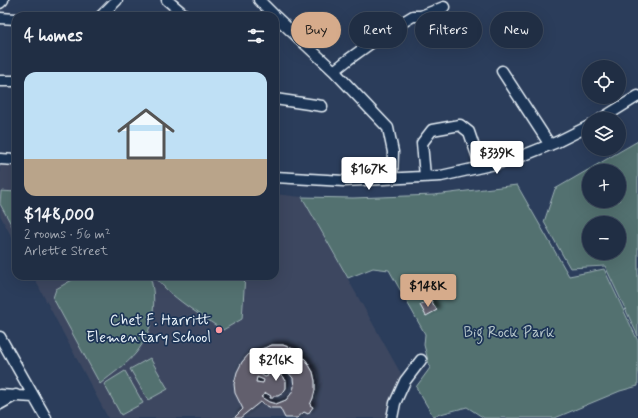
<!DOCTYPE html>
<meta charset="utf-8">
<style>
body{margin:0;font-family:Mynerve,sans-serif;background:#28364b;color:#f1f3f6;height:100vh;display:flex;flex-direction:column;font-size:15px;white-space:nowrap}
*{box-sizing:border-box;margin:0}
p{font-size:13px;color:#a2a8b2}
.icon{flex:none;width:22px;height:22px;fill:none;stroke:currentColor;stroke-width:2;stroke-linecap:round;stroke-linejoin:round}
.map{position:relative;flex:1;overflow:hidden}
.sheet{position:absolute;left:12px;top:12px;width:267px;height:268px;display:flex;flex-direction:column;background:#202e44;border-radius:12px;box-shadow:0 4px 16px #0002,0 0 0 1px #3d4a5d}
.sheet>*{flex:none}
.banner{position:absolute;left:291px;top:12px;width:287px;height:36px;display:flex;gap:8px}
.controls{position:absolute;left:582px;top:60px;display:grid;gap:8px}
.controls a{display:grid;place-items:center;width:44px;height:44px;border-radius:50%;background:#202e44;box-shadow:0 4px 16px #0002,0 0 0 1px #3d4a5d;font-size:20px}
.price{position:absolute;translate:-50% -34px;padding:0 9px;border-radius:4px;background:#fff;color:#222;font-size:13px;line-height:26px;filter:drop-shadow(0 1px 2px #0008)}
.price::after{content:'';position:absolute;left:50%;top:24px;width:12px;height:9px;margin-left:-6px;background:inherit;clip-path:polygon(0 0,100% 0,50% 100%)}
.price.current{background:#d6ab8b;color:#111}
ul{padding:0;list-style:none}
li{display:grid;align-content:center;gap:8px;height:212px;padding:0 12px}
li+li{border-top:1px solid #3d4a5d}
li span{display:grid;place-items:center;height:124px;border-radius:12px;color:#555}
li>.icon{margin-inline-start:auto}
span .icon{width:72px;height:72px;fill:#fffc;stroke-width:1}
li b{font-size:17px}
h2{display:flex;justify-content:space-between;align-items:center;height:48px;padding:0 12px;font-size:17px}
.pill{padding:0 14px;border-radius:18px;background:#202e44;box-shadow:0 4px 16px #0002,0 0 0 1px #3d4a5d;font-size:14px;line-height:36px}
.pill.current{background:#d6ab8b;color:#111}
.map>svg:first-child{display:block}
</style>
<div class="map">
<svg width="638" height="418" viewBox="0 0 638 418">
<defs>
<filter id="shadow"><feDropShadow dx="3.5" dy="-3.5" stdDeviation="2" flood-color="#0009"/></filter>
</defs>
<rect width="100%" height="100%" fill="#2b3d5b"/>
<filter id="ink" filterUnits="userSpaceOnUse"><feTurbulence type="fractalNoise" baseFrequency=".025" numOctaves="2"/><feDisplacementMap in="SourceGraphic" scale="8" xChannelSelector="R" yChannelSelector="G"/><feConvolveMatrix kernelMatrix="1 2 1 2 8 2 1 2 1" color-interpolation-filters="sRGB"/></filter>
<g filter="url(#ink)">
<path fill="#3c4760" d="M0,161L16,162V245L0,215Z
M275,194L302,197L405,381L392,418H108L33,276H275Z"/>
<path fill="#527170" stroke="#9db1b4" fill-rule="evenodd" d="M638,141V336L605,266L570,268L544,222L555,189ZM589,171H619V201H589ZM589,223H619V253H589Z
M517,185L569,276L604,269L638,341V386L620,391L555,418H484L467,407L433,416L416,387L430,368L424,345L425,334L389,270L373,268L348,278L302,197L353,198L434,195Z
M1,191L16,192V233L0,204Z
M79,276H150C158,302 153,332 136,353C126,365 112,374 100,384L53,298L56,289Z
M155,276H245L242,319L223,330C203,317 167,295 155,276Z
M150,358L168,389L148,400L130,369Z
M125,371L143,403L121,415L104,384Z"/>
<path fill="#625e6d" stroke="#e8f1f8" fill-rule="evenodd" filter="url(#shadow)" d="M430,299L437,310L426,316L420,305Z
M272,345H283L296,350L306,360L313,372L315,381V390L313,398L310,405L313,407L308,414L304,412L297,418H285L280,408H271L260,402L240,418H234L243,409L235,393L234,384L237,372L242,362L249,354ZM272,366L281,367L286,370L293,378L294,387L291,394L286,400L276,404L269,402L261,397L266,393L271,396L270,398H273V396H278L283,393L286,388V381L283,376L277,373H270L267,368ZM264,369L268,376L265,377L259,373ZM257,377L264,380L263,383L256,382Z"/>
<g fill="none" stroke-linecap="round" stroke-linejoin="round">
<g stroke="#e8f1f8" stroke-width="13">
<path id="minor" d="M167,0L186,16
M259,0L275,16
M0,3L3,0
M101,16L117,0
M275,16L334,71L388,128L393,152L392,178
M0,18L16,19
M334,71L349,59L385,33L413,16H421L444,7
M502,71L550,145
M0,81H16
M275,99L322,106
M601,119L638,96
M0,159L16,160
M425,176L422,143L432,130L460,125L469,132L481,167
M275,177L344,181L441,176L495,164L522,156L557,142L589,126
M0,337L46,418
M0,395L34,397
M0,404L16,395
M392,418L395,403L405,381L421,360"/>
</g>
<use href="#minor" stroke="#1d3557" stroke-width="10"/>
</g>
</g>
<circle fill="#ff9aa2" stroke="#1d3557" stroke-width="1.5" cx="219" cy="330" r="4"/>
<g text-anchor="middle" dominant-baseline="central" stroke-width="3.5" stroke-linejoin="round" paint-order="stroke">
<g font-size="15" fill="#e8f1f8" stroke="#1d3557" text-anchor="end">
<text x="211" y="321">Chet F. Harritt<tspan x="211" dy="17">Elementary School</tspan></text>
</g>
<g font-size="15" fill="#b4c4c8" stroke="#1d3557">
<text x="509" y="333">Big Rock Park</text>
</g>
</g>
</svg>
<div class="controls">
<a><svg class="icon" aria-label="locate" viewBox="0 0 24 24"><circle cx="12" cy="12" r="6"/><path d="M12 2v4M12 18v4M2 12h4M18 12h4"/></svg></a>
<a><svg class="icon" aria-label="layers" viewBox="0 0 24 24"><path d="M12 4l9 5-9 5-9-5zM3 14l9 5 9-5"/></svg></a>
<a>+</a>
<a>−</a>
</div>
<b class="price" style="left:497px;top:175px">$339K</b>
<b class="price" style="left:369px;top:191px">$167K</b>
<b class="price current" style="left:428px;top:308px">$148K</b>
<b class="price" style="left:276px;top:382px">$216K</b>
<div class="banner">
<a class="pill current">Buy</a>
<a class="pill">Rent</a>
<a class="pill">Filters</a>
<a class="pill">New</a>
</div>
<section class="sheet">
<h2>4 homes<svg class="icon" aria-label="filters" viewBox="0 0 24 24"><path d="M4 7h16M4 17h16"/><circle cx="9" cy="7" r="2"/><circle cx="15" cy="17" r="2"/></svg></h2>
<ul>
<li><span style="background:linear-gradient(#bfe0f5 70%,#b9a48a 0)"><svg class="icon" aria-label="home" viewBox="0 0 24 24"><path d="M3 11l9-7 9 7M6 9v11h12V9"/></svg></span><div><b>$148,000</b><p>2 rooms · 56 m²</p><p>Arlette Street</p></div></li>
</ul>
</section>
</div>
